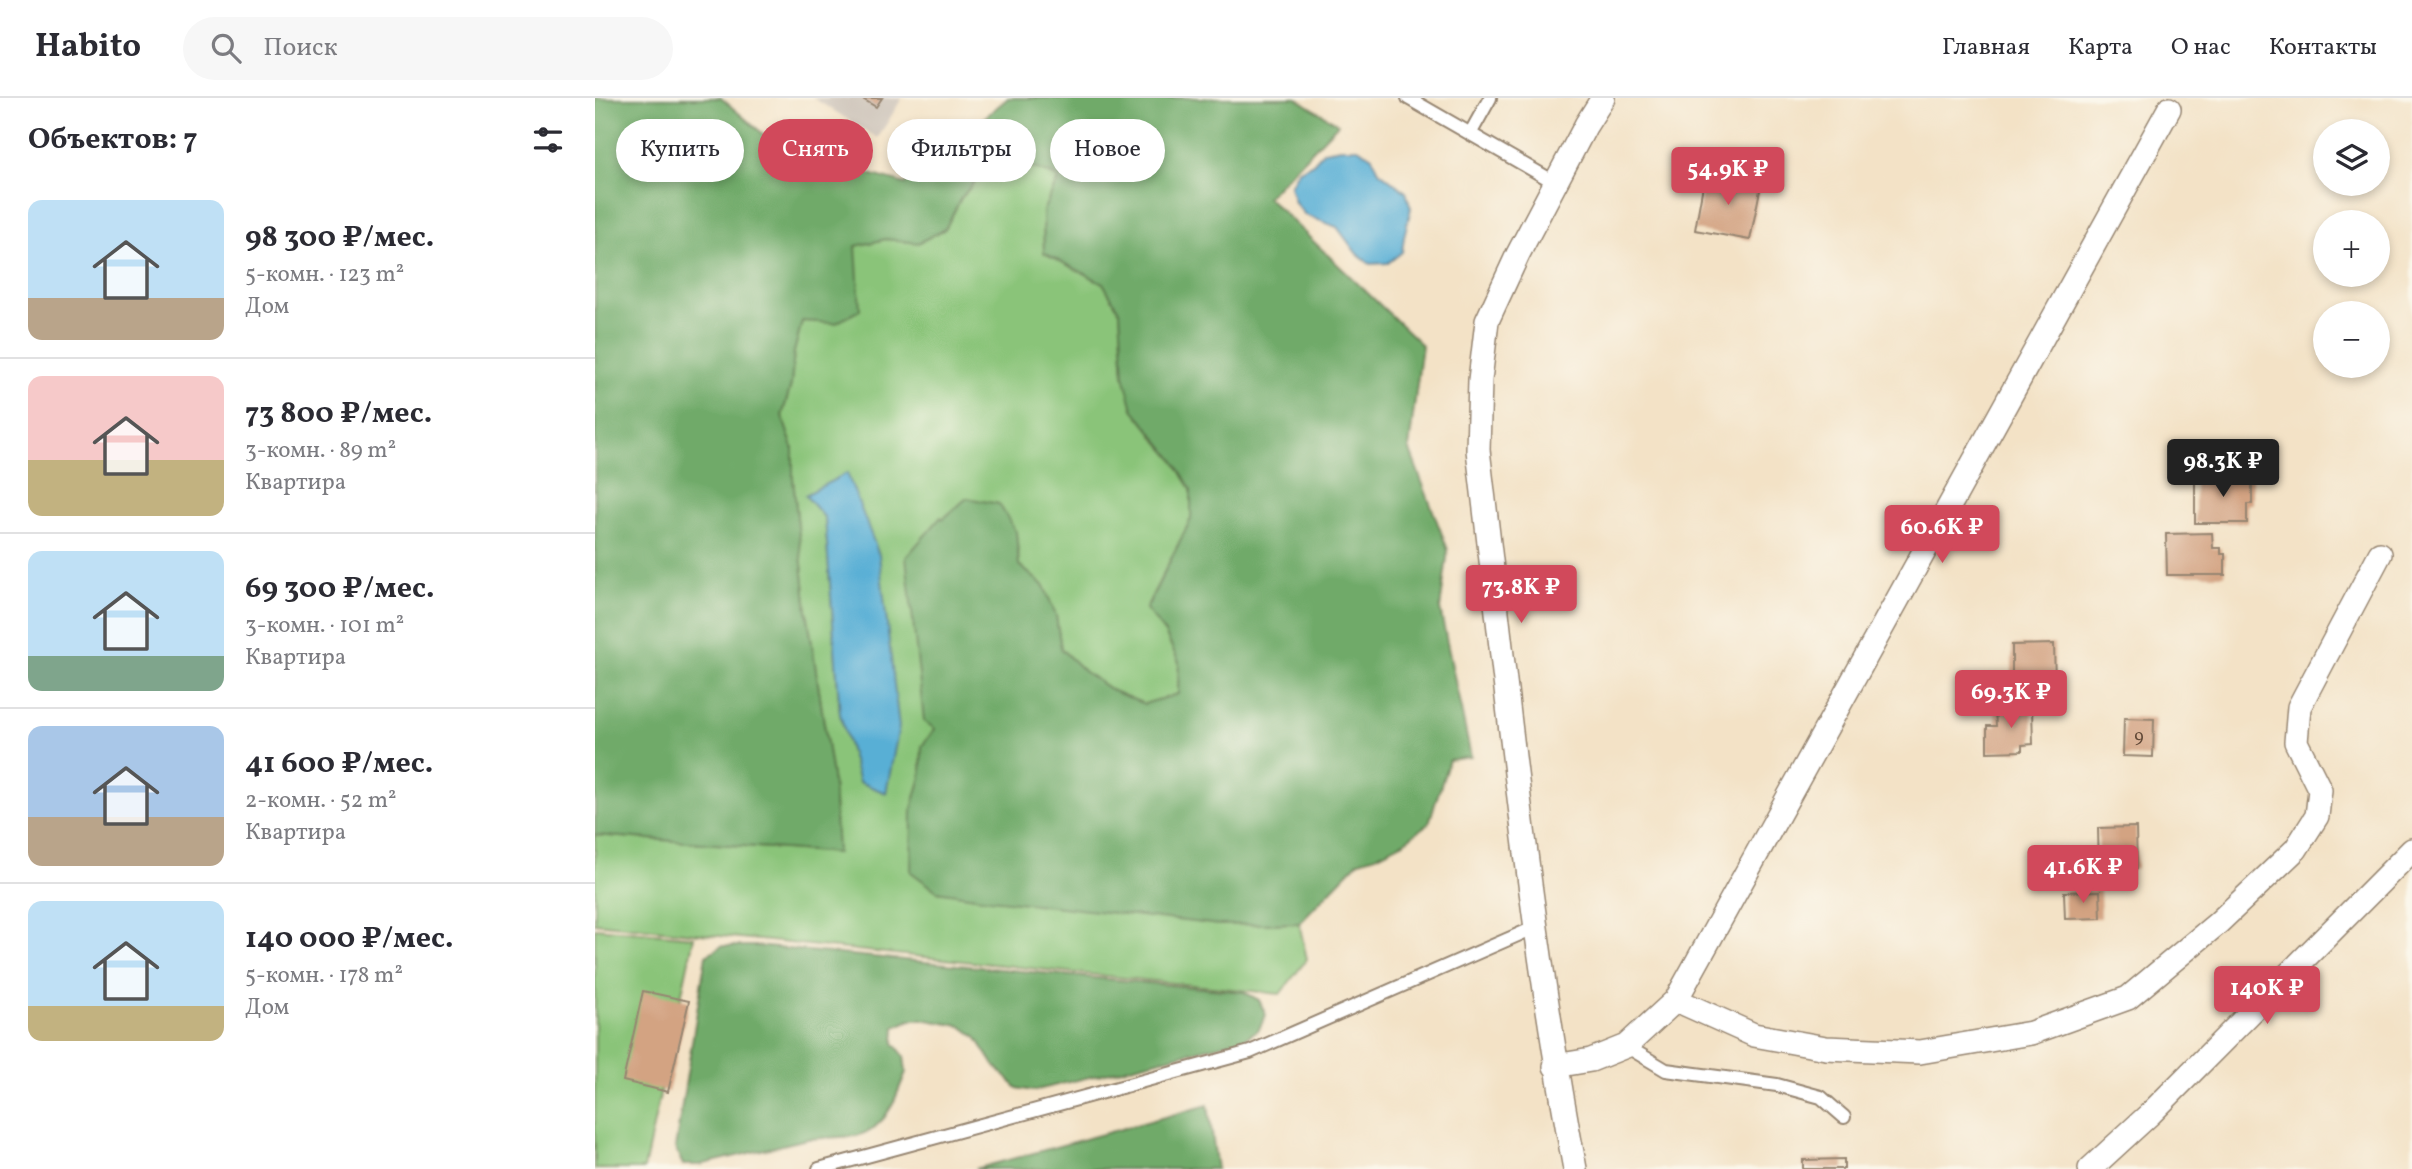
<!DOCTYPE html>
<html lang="ru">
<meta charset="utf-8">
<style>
body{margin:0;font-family:Vollkorn,serif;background:#f7f7f7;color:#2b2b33;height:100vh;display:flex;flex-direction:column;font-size:26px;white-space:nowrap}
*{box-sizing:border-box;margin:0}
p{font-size:23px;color:#7c7c81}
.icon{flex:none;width:38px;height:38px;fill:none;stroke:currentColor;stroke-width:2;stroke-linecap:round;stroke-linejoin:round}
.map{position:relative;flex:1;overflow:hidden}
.side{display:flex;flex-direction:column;background:#fff;width:595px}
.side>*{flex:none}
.banner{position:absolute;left:21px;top:21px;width:665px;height:63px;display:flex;gap:14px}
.buttons{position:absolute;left:1718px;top:21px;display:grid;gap:14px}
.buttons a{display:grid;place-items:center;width:77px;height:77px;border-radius:50%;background:#fff;box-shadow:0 4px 10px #0003;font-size:35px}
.price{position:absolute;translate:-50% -60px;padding:0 16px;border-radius:7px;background:#d1495b;color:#fff;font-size:23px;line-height:46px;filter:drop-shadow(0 2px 4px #0008)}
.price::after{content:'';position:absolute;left:50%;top:42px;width:21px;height:16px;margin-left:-10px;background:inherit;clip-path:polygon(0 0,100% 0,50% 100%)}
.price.active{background:#222;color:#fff}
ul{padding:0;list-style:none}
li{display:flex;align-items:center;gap:21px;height:175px;padding:0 28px}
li+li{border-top:2px solid #e1e1e2}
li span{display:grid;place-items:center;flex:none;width:196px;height:140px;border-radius:14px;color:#555}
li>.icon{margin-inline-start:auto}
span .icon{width:84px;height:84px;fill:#fffc;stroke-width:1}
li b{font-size:30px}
h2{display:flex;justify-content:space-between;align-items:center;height:84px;padding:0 28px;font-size:30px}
.tag{padding:0 24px;border-radius:32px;background:#fff;box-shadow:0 4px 10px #0003;font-size:24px;line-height:63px}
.tag.active{background:#d1495b;color:#fff}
header{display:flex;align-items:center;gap:42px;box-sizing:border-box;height:98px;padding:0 35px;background:#fff;border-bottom:2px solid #e1e1e2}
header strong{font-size:33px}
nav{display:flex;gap:38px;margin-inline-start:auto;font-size:24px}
.search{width:490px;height:63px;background:#f7f7f7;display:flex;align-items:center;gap:18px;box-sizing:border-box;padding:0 24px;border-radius:38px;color:#7c7c81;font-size:26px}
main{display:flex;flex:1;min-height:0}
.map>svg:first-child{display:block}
</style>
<header>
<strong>Habito</strong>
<div class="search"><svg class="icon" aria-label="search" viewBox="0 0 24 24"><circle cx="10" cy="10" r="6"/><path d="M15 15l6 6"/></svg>Поиск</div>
<nav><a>Главная</a><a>Карта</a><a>О нас</a><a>Контакты</a></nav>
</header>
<main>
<section class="side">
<h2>Объектов: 7<svg class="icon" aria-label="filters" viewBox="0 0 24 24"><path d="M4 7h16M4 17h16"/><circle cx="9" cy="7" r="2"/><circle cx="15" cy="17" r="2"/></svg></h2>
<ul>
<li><span style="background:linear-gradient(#bfe0f5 70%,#b9a48a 0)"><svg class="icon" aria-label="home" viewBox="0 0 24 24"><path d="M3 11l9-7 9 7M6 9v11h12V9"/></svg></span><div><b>98 300 ₽/мес.</b><p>5-комн. · 123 m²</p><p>Дом</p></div></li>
<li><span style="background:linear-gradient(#f6c9c9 60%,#c2b280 0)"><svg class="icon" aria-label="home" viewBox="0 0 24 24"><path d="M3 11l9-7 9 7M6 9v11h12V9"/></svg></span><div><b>73 800 ₽/мес.</b><p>3-комн. · 89 m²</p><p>Квартира</p></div></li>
<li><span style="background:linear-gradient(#bfe0f5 75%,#7fa58c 0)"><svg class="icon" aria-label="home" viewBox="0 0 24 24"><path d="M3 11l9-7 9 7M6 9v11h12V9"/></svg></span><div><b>69 300 ₽/мес.</b><p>3-комн. · 101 m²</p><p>Квартира</p></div></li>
<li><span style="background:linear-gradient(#a9c7e8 65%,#b9a48a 0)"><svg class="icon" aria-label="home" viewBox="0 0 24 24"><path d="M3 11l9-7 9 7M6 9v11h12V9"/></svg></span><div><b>41 600 ₽/мес.</b><p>2-комн. · 52 m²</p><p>Квартира</p></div></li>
<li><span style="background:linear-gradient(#bfe0f5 75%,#c2b280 0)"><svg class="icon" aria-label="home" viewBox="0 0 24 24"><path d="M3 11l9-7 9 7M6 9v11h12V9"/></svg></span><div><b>140 000 ₽/мес.</b><p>5-комн. · 178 m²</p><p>Дом</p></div></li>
</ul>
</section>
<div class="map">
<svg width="1817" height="1071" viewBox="0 0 1817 1071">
<rect width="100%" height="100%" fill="#fbf7ec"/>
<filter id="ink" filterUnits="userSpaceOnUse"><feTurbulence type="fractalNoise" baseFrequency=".0143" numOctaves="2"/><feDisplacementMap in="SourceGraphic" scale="14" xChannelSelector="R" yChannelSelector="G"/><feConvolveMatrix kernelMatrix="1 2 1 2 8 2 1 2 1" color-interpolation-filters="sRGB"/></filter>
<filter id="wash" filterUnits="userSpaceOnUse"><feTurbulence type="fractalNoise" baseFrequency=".00686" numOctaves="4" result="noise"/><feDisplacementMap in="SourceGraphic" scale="28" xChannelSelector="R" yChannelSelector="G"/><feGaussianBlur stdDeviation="1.57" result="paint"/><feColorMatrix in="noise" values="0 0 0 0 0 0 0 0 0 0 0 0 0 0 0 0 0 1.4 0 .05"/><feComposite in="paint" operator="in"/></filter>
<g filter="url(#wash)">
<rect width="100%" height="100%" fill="#f3e2c6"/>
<path fill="#ccc2b8" d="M218,0H307L283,40Z"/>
<path fill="#8ac479" stroke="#62774c" stroke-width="2" fill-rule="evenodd" d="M438,69L464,80L448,113L449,155L508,185L525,214L529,278L558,338L579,362L596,391V421L551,510L570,535L584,564L583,596L549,606L518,593L490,574L466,551L461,518L449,488L424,467L421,434L372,400L348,421L340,630L327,648L326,679L317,711L342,793L625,827L704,825L712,861L685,896L0,825V737L242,755L238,685L212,513L198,381V350L187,318L196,287L199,254L207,223L241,225L261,148L291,141L323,145L350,131L366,100L386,76ZM230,419L264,684L245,616Z
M0,830L99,839L49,1071H0Z"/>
<path fill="#6faa69" stroke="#556a44" stroke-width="2" d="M0,0H126L186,51L310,86L413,0H701L743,26L672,99L827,247L814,350L853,452L845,511L876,659L854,662L834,725L809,744L781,758L764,763L704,825L625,827L386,800L342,793L316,774L317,711L326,679L327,648L340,631L329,623L311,459L346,419L348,421L372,400L404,406L421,434L424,467L449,488L461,518L466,551L490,574L518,593L549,606L583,596L584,564L570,535L551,511L596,421V391L579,362L538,311L529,278L525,214L508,185L449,155L448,113L464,80L438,69L386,76L366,100L350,131L323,145L291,141L261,148L265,212L241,225L207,223L199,254L196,287L187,318L198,350V381L212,513L238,685L242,755L0,737Z
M127,848H161L649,894L664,902L671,917L664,931L649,941L438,993L422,990L399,967L381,939L366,928L332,922H315L300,929L299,945L309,958L311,974L298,1006L289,1020L277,1032L262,1038L212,1041L105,1067H88L80,1050L111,857Z
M613,1007L622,1071H380Z"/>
<path fill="#59afd5" stroke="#4a6c7a" stroke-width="2" d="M746,50H763L777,59L784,73L811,94L816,110L809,139L807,154L793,165L775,166L762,156L742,129L710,117L700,105L695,88L703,73L718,65L729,53Z
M252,375L284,457L304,629L291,695L264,684L245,616L230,420L210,397Z"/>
<g id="blocks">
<path fill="#d3a382" d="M266,0H287L281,9Z
M1110,76L1166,87L1155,142L1100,132Z
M1600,379H1657V406H1652V425H1600Z
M1617,435L1618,450H1626V456H1630V477H1572L1571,436Z
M1459,546L1460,585H1417V547Z
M1437,610L1438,646L1427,647V653L1392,654V628H1401L1400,611Z
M1529,620L1559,621L1558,659L1528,658Z
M1541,729L1542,771L1504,772L1503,730Z
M1505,793L1506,820L1470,821L1469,794Z
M48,893L94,903L73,994L28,983Z
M1249,1061V1071H1208V1062Z"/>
</g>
</g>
<g filter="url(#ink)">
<use href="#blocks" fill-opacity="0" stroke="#978672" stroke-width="2"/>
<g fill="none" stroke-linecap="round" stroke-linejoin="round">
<g stroke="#978672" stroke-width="16">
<path id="service" d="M813,0L961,85
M875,36L895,0
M1031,948L1071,972L1182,987L1226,999L1249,1019
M224,1071L655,954L941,829"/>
</g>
<g stroke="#978672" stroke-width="26">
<path id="minor" d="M1081,902L1574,11
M960,968L996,962L1031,948L1081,902L1159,937L1231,950L1325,954L1436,935L1533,900L1623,825L1701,751L1722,718L1725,692L1701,644L1704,609L1785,456
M980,1071C935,833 912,592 883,352L885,282L892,223L923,156L991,27L1008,0
M1495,1071L1556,1015L1817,752"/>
</g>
<use href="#service" stroke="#fff" stroke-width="12"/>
<use href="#minor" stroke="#fff" stroke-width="23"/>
</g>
</g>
<g text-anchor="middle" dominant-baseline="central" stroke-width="6" stroke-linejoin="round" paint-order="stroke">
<g font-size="18" fill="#614837">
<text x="1544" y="639">9</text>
</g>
</g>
</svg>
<div class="buttons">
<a><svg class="icon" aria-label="layers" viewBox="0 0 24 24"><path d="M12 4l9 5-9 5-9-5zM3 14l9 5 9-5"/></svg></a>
<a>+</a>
<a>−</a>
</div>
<b class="price" style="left:1133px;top:109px">54.9K ₽</b>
<b class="price active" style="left:1628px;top:401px">98.3K ₽</b>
<b class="price" style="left:1347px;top:467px">60.6K ₽</b>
<b class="price" style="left:926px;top:527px">73.8K ₽</b>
<b class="price" style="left:1416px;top:632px">69.3K ₽</b>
<b class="price" style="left:1488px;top:807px">41.6K ₽</b>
<b class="price" style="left:1672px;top:928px">140K ₽</b>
<div class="banner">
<a class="tag">Купить</a>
<a class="tag active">Снять</a>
<a class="tag">Фильтры</a>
<a class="tag">Новое</a>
</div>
</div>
</main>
